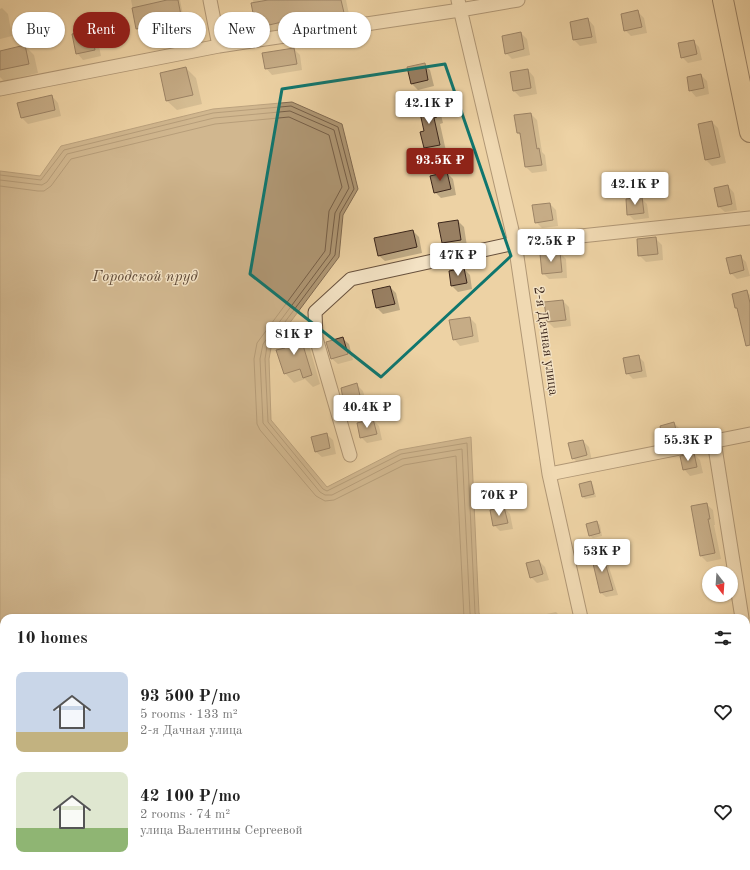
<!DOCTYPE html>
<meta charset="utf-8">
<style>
body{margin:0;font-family:"Old Standard TT",serif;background:#f2f2f2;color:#222;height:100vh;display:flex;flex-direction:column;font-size:15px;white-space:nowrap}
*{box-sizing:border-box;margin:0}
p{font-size:13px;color:#767676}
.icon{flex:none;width:22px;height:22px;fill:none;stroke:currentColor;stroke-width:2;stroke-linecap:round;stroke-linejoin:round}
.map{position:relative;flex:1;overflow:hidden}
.sheet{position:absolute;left:0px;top:614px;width:750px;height:256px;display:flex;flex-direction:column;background:#fff;border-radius:12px 12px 0 0;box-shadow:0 1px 3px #0004}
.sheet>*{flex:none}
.top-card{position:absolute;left:12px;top:12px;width:400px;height:36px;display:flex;gap:8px}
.needle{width:26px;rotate:163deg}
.tools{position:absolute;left:702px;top:566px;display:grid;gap:8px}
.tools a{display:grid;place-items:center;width:36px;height:36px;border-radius:50%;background:#fff;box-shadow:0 1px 3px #0004;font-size:20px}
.price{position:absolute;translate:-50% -34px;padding:0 9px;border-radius:4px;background:#fff;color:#222;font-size:13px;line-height:26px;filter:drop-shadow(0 1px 2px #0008)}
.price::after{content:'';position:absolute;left:50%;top:24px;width:12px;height:9px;margin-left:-6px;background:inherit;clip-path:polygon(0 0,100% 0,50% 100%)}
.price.active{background:#8f2418;color:#fff}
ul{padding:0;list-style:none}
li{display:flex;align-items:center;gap:12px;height:100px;padding:0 16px}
li span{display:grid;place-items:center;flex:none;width:112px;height:80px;border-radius:8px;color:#555}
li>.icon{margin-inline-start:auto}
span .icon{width:48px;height:48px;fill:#fffc;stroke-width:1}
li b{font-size:17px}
h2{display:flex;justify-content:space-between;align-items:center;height:48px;padding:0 16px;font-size:17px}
.chip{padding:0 14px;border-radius:18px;background:#fff;box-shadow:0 1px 3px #0004;font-size:14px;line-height:36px}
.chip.active{background:#8f2418;color:#fff}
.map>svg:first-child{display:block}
</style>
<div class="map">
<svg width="750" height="870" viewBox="0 0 750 870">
<rect width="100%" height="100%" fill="#edd2a4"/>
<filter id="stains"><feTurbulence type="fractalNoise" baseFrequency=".005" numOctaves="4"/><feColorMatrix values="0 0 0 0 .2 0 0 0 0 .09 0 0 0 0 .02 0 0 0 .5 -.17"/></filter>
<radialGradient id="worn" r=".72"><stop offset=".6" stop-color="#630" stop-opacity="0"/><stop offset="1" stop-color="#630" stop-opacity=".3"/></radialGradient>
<path fill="#b09875" stroke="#816a51" d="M292,102L342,124L358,189L343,215L339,257L271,348L269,359L271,420L327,487L399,450L471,437L479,613L481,618H4V866H746V855H750V870H0V171L40,176L61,146L213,109Z"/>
<path fill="#0003" d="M128,0H180L188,40L177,42L173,38L171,26L141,32L137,29L131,0Z
M253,0H346L351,24L264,34L257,27Z
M2,8L8,14L12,36L0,39V9Z
M638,12L644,18L647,33L631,36L625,30Z
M588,19L594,26L597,43L580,46L574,40Z
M91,31L97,37L101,56L83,60L77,53Z
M521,33L527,39L530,55L512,59L506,53Z
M693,41L699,47L702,60L688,63L682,57Z
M25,46L34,55L38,73L4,81L0,77V52Z
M294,49L300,55L302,70L272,75L266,68Z
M424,64L430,70L434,86L418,90L412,84Z
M186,68L196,78L202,104L177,110L167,101Z
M528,70L534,77L537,94L520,97L514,91Z
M701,75L707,81L709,94L696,97L690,90Z
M52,96L58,103L61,116L28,124L21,117Z
M433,101L439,107L443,123L440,124L446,151L431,154L424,148L425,132Z
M531,114L537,120L542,152L545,155L547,171L532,173L526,167L521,136L518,133Z
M712,122L718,128L726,163L712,166L706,160Z
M447,173L453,179L456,195L441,198L435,192Z
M728,186L734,193L737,210L725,212L718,206Z
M641,198L647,204L649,218L634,220L628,214Z
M550,204L556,210L558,226L542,228L536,222Z
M458,221L464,227L467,246L449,249L443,243L440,224Z
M413,231L419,237L422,253L385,261L378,255Z
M656,239L662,245L663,260L646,262L639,255Z
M560,253L566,259L567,278L549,279L543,273Z
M740,256L746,262L750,276L737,279L731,273Z
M464,269L470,275L472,289L458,292L452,286Z
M390,287L396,293L400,310L383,314L377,308Z
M746,291L750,295V344L739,310L736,308Z
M563,301L569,307L571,326L554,328L548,322Z
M470,318L476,324L479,342L460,346L454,339Z
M299,333L308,342L320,384L313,387L305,379L294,383L285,373L286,348Z
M342,338L349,344L353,360L338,364L331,358Z
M638,356L644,362L647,377L633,379L627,373Z
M357,385L363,391L367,406L352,409L345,403Z
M373,420L379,426L382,440L367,443L361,437Z
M674,423L680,429L684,444L670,447L664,441Z
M326,434L333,440L336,454L322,457L315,451Z
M583,441L589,447L592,461L579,464L573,458Z
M694,454L700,460L703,473L690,476L684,469Z
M591,482L593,485L596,497L585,499L583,497Z
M706,504L713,510L715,525H714L721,559L707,562L701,556Z
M504,508L510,514L513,529L500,531L494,525Z
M597,522L600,525L602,536L593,538L590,536Z
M602,553L606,558L618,595L606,597L601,593L592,555Z
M539,561L545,567L549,580L537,583L531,577Z
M709,575V590L705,576Z
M556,612L562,618H543L542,615Z
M615,614L619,618H601V617Z"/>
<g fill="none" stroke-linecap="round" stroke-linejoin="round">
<path stroke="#765f48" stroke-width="1" d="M0,175L41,180L64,150L213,113L291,106L338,127L354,189L340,213L335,255L267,346L265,359L268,422L323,489L327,491L401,454L467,443L475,613L477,618
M0,180L42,185L47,182L67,154L214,118L290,111L334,130L349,188L335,213L330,254L263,344L260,359L263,423L320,492L325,495H332L402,459L462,449L470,613L471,618
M0,186L38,191H44L51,186L71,159L215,124L289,117L329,135L342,187L329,211L325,251L257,343L254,359L257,424L260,430L316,496L325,501L334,500L404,465L456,456L464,618"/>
</g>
<path fill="#987f62" stroke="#3b261b" d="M167,0H178L185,36L172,39L169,22L136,29L132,8Z
M268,0H341L345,17L311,24L310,18L283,27L282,22L256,28L251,3Z
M638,10L642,27L624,31L621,14Z
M588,18L592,37L573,40L570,22Z
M91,30L95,50L76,54L72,34Z
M521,32L524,49L505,54L502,36Z
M694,40L697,54L681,58L678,43Z
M25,45L29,64L0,70V51Z
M294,48L297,64L265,69L262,53Z
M425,63L428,80L411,84L407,67Z
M186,67L193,95L166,101L160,73Z
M528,69L531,88L513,91L510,72Z
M701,74L704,88L689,91L687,77Z
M52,95L55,110L21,118L17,103Z
M433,100L437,117L434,118L440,145L424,148L420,132L424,131L418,104Z
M531,113L537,149L539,148L542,165L525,167L520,133H517L514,115Z
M712,121L720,157L705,160L698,124Z
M447,172L451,189L434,193L430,176Z
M728,185L732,204L718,207L714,188Z
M642,197L644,213L627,215L626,199Z
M550,203L553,220L535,223L532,205Z
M458,220L461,240L442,243L438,223Z
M413,230L417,247L378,256L374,238Z
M656,237L658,254L638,256L637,239Z
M560,252L562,272L542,274L540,254Z
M741,255L744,270L730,274L726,258Z
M464,268L467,283L451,286L449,271Z
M390,286L395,304L376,308L372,290Z
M747,290L750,303V345L746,346L737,308H735L732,294Z
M563,300L566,320L547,322L544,302Z
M470,317L473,336L453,340L449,320Z
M299,332L312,375L303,378L300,369L284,374L276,350L285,348L282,337Z
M343,337L348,354L331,359L326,342Z
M639,355L642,371L626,374L623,358Z
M357,383L361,400L344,404L341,388Z
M373,419L377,434L360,438L357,423Z
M674,422L678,438L663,441L660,426Z
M327,433L330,448L315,452L311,437Z
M583,440L587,455L572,459L568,443Z
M694,453L697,467L683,470L680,456Z
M591,481L594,494L582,497L579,484Z
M707,503L710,519H708L715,553L700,556L691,506Z
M504,507L508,523L493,526L490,510Z
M597,521L600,533L589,536L586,524Z
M602,552L613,590L600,593L591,555Z
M539,560L543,574L530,578L526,563Z"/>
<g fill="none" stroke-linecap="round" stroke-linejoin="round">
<g stroke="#68513d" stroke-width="15">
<path id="minor" d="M210,0L219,46
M458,0L515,243L549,474L581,618
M0,89L219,46L460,10L518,0
M714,441L742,618
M350,455L316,338L315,312L351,279L515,243L750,218
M549,474L750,434
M746,641L750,666
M746,677L750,676"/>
</g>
<g stroke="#3b261b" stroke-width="22">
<path id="primary" d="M723,0L750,132"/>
</g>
<use href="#minor" stroke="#f3e2c4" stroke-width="13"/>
<use href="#primary" stroke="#edd2a4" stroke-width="20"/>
</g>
<path d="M0 0H750V870H0ZM445,64L511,256L381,377L250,274L282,89Z" fill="#edd2a4" fill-opacity=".55" fill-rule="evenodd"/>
<path fill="none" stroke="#0f766e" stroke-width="3" stroke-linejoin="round" d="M445,64L511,256L381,377L250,274L282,89Z"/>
<g text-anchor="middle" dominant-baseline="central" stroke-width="3" stroke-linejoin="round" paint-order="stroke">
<g font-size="14" fill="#3b261b" stroke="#f3e2c4">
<text transform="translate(546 341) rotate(82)">2-я Дачная улица</text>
</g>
<g font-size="15" font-style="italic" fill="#5e4836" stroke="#f3e2c4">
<text x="145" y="277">Городской пруд</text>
</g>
</g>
<rect width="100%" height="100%" filter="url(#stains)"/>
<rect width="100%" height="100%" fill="url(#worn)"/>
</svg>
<div class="tools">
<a><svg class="needle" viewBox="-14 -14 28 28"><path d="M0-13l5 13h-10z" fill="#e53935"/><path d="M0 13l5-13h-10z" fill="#767676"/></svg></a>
</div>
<b class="price" style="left:429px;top:125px">42.1K ₽</b>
<b class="price active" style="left:440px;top:182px">93.5K ₽</b>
<b class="price" style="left:635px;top:206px">42.1K ₽</b>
<b class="price" style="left:551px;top:263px">72.5K ₽</b>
<b class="price" style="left:458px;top:277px">47K ₽</b>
<b class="price" style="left:294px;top:356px">81K ₽</b>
<b class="price" style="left:367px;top:429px">40.4K ₽</b>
<b class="price" style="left:688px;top:462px">55.3K ₽</b>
<b class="price" style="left:499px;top:517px">70K ₽</b>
<b class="price" style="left:602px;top:573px">53K ₽</b>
<div class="top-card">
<a class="chip">Buy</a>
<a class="chip active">Rent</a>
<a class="chip">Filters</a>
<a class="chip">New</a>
<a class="chip">Apartment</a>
</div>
<section class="sheet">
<h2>10 homes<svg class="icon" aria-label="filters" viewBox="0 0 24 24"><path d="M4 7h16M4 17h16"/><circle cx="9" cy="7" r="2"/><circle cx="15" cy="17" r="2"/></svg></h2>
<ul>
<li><span style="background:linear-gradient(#c9d6e8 75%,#c2b280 0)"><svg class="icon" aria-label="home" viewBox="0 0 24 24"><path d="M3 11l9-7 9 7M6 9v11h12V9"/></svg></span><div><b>93 500 ₽/mo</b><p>5 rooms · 133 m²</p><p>2-я Дачная улица</p></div><svg class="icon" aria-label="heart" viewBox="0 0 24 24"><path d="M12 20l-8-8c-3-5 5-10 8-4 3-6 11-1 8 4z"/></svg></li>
<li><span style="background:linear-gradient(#dfe7d0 70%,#8fb573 0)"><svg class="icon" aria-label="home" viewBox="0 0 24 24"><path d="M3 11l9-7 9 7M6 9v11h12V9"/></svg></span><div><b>42 100 ₽/mo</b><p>2 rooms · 74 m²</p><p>улица Валентины Сергеевой</p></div><svg class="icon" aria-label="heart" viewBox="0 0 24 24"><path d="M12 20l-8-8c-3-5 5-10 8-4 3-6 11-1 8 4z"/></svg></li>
</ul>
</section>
</div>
